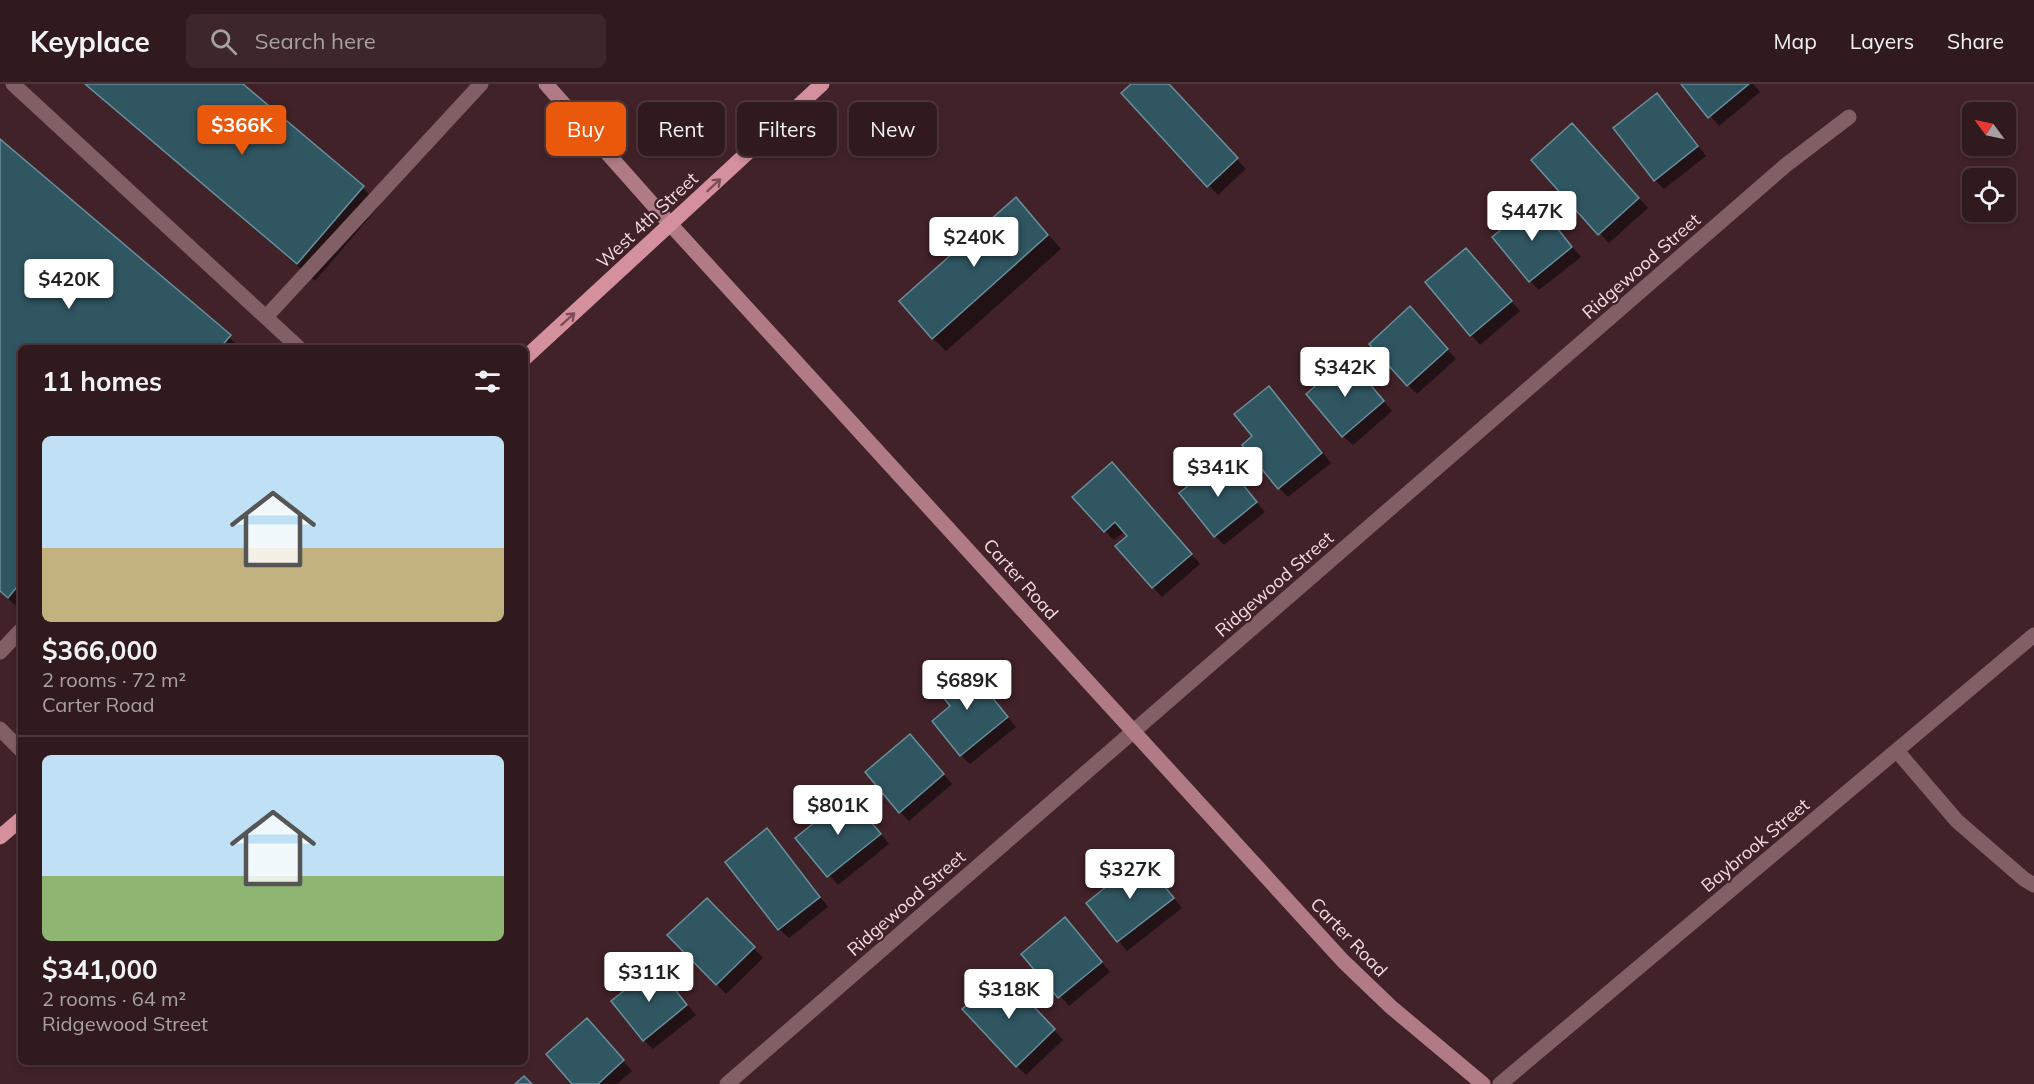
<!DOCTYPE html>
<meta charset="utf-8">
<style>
body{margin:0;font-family:Mulish,sans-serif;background:#3d272b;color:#f1f3f6;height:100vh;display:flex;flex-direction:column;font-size:22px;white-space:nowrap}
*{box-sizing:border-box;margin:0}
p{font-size:20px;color:#a8a1a4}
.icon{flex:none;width:33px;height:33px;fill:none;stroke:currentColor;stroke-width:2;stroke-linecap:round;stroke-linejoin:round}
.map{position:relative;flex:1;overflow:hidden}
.details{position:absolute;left:18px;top:261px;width:510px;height:720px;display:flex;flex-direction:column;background:#311a1e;border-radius:9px;box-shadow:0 3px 9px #0003,0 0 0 2px #4c383c}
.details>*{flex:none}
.top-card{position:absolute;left:546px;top:18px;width:570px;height:54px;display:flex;gap:12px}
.needle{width:39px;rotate:303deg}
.buttons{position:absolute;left:1962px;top:18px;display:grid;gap:12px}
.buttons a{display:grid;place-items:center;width:54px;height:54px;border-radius:9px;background:#311a1e;box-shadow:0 3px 9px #0003,0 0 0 2px #4c383c;font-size:30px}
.price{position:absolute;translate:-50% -51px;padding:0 14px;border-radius:6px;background:#fff;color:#222;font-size:20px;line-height:39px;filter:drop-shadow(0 2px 3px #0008)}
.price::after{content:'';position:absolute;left:50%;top:36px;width:18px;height:14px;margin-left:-9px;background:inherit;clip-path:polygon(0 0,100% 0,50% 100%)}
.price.current{background:#ea580c;color:#fff}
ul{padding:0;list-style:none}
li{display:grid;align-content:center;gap:12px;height:318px;padding:0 24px}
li+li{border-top:2px solid #4c383c}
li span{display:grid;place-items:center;height:186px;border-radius:9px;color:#555}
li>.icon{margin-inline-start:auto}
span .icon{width:108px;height:108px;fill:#fffc;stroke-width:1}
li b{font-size:26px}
h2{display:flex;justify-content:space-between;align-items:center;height:72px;padding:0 24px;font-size:26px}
.chip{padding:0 21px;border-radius:9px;background:#311a1e;box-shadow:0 3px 9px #0003,0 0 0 2px #4c383c;font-size:21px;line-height:54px}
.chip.current{background:#ea580c;color:#fff}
header{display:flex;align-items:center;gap:36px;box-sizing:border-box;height:84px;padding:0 30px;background:#311a1e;border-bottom:2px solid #4c383c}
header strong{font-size:28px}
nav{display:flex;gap:33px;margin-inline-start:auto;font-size:21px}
.search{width:420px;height:54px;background:#3d272b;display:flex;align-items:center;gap:15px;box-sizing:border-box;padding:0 21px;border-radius:9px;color:#a8a1a4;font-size:22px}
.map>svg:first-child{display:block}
</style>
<header>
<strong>Keyplace</strong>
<div class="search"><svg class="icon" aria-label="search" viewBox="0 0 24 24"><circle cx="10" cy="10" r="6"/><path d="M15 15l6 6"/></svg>Search here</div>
<nav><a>Map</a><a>Layers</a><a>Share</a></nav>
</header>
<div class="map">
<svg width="2034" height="1000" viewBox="0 0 2034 1000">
<rect width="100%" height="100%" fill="#412228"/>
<path fill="#0007" d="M85,0H241L363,104L380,121L315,197Z
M1133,0H1168L1246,85L1218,111L1123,9Z
M1683,0H1753L1760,8L1719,42Z
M1657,11L1667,20L1706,72L1664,105L1655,96Z
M1581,50L1648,124L1609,159L1533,76Z
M0,57L241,264H21V526L0,508Z
M1536,119L1581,173L1539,206L1530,197Z
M1029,129L1061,165L946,267L933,254Z
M1466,166L1520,227L1480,261L1427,199Z
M1419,234L1456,275L1417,310L1408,301Z
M1357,286L1392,327L1353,361L1343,352Z
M1278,313L1331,379L1288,413L1279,404L1254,352Z
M1222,377L1265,428L1224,461L1215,452Z
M1121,389L1200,480L1162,513L1117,462L1129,452L1125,447L1114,456L1105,447Z
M966,583L1016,643L970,680L961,671Z
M919,662L952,700L909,737L900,728Z
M858,722L889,760L838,801L797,754Z
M767,746L776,756L828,823L789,854L779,845L727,778Z
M1151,785L1182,824L1127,867L1088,819Z
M707,816L763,874L726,910L670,851Z
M1074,844L1110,888L1069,922L1023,870Z
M656,883L696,931L653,965L644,956Z
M1002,891L1063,956L1026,991L1017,982Z
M596,946L632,987L617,1000H574Z"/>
<path fill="#305662" stroke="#68909c" stroke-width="1.5" d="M85,0H243L364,102L297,180Z
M1131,0H1169L1238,74L1207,103L1121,9Z
M1681,0H1749L1708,34Z
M1657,9L1698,62L1654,97L1613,44Z
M1572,39L1639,114L1598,151L1531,76Z
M0,55L231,251L220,264H21V498L8,514L0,507Z
M1016,113L1048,151L932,255L899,217Z
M1536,117L1572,163L1529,198L1492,153Z
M1466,164L1512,217L1470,252L1425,198Z
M1410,222L1448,265L1407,302L1369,260Z
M1348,274L1384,317L1342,353L1306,310Z
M1269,302L1322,369L1278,405L1242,361L1252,352L1234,330Z
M1222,375L1257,418L1214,453L1179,409Z
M1112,378L1192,470L1152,504L1115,462L1127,452L1115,438L1104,448L1072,413Z
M966,581L1008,633L960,672L932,637L950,622L937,605Z
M910,650L944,690L899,729L865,688Z
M849,711L881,750L827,793L795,754Z
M767,744L820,813L778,846L725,778Z
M1142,774L1174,814L1117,858L1086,819Z
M707,814L755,863L716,901L667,851Z
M1065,833L1102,878L1058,914L1021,870Z
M656,881L687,921L643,957L611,917Z
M1002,889L1055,945L1016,983L962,925Z
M587,934L624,976L598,1000H572L546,970Z
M524,992L532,1000H515Z"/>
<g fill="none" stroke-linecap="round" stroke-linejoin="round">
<path stroke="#815f65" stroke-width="15" d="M13,0L298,263L296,264
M266,233L481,0
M0,568L21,546
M0,645L21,666"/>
<path stroke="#815f65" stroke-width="15" d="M1897,667L1957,737L2024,795L2034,801
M727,1000L1786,81L1849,33
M1500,1000L2034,551"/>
<path stroke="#b07b85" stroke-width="15" d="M546,0L671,141L1343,877L1391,923L1483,1000"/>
<path stroke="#d5909d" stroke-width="15" d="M525,274L822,0
M0,753L21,735"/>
</g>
<defs><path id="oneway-shaft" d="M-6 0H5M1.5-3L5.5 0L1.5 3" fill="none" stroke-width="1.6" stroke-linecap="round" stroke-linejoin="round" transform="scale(1.5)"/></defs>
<g stroke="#7c4e57">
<use href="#oneway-shaft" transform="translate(714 101) rotate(-43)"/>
<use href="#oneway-shaft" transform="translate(568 235) rotate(-42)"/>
</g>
<g text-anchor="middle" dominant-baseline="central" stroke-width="4.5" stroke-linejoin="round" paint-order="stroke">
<g font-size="18" fill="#f2dde0" stroke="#412228">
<text transform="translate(647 136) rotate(-43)">West 4th Street</text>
<text transform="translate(1641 182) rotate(-41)">Ridgewood Street</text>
<text transform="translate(1021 495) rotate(48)">Carter Road</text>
<text transform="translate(1274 500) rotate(-41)">Ridgewood Street</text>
<text transform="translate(1755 761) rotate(-40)">Baybrook Street</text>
<text transform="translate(906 819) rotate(-41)">Ridgewood Street</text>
<text transform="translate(1349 853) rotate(46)">Carter Road</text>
</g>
</g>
</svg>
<div class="buttons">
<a><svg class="needle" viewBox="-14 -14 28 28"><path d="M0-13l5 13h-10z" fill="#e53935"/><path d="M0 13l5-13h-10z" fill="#a8a1a4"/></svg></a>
<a><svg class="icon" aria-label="locate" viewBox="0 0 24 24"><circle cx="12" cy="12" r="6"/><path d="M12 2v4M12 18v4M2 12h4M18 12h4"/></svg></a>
</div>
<b class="price current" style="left:242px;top:72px">$366K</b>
<b class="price" style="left:1532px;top:158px">$447K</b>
<b class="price" style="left:974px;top:184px">$240K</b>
<b class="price" style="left:69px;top:226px">$420K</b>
<b class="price" style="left:1345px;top:314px">$342K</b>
<b class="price" style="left:1218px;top:414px">$341K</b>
<b class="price" style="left:967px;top:627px">$689K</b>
<b class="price" style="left:838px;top:752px">$801K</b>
<b class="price" style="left:1130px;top:816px">$327K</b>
<b class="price" style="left:649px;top:919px">$311K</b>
<b class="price" style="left:1009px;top:936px">$318K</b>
<div class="top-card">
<a class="chip current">Buy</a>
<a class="chip">Rent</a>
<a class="chip">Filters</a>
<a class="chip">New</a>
</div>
<section class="details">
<h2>11 homes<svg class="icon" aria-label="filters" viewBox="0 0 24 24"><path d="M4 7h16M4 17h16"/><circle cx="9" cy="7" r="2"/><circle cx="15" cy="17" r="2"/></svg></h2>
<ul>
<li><span style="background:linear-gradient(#bfe0f5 60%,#c2b280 0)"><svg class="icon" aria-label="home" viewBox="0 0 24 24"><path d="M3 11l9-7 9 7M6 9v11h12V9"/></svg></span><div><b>$366,000</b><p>2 rooms · 72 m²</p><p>Carter Road</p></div></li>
<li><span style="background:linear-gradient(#bfe0f5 65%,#8fb573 0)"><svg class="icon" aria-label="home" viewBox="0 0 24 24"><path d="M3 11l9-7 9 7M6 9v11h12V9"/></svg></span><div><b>$341,000</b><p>2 rooms · 64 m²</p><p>Ridgewood Street</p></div></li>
</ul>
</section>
</div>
